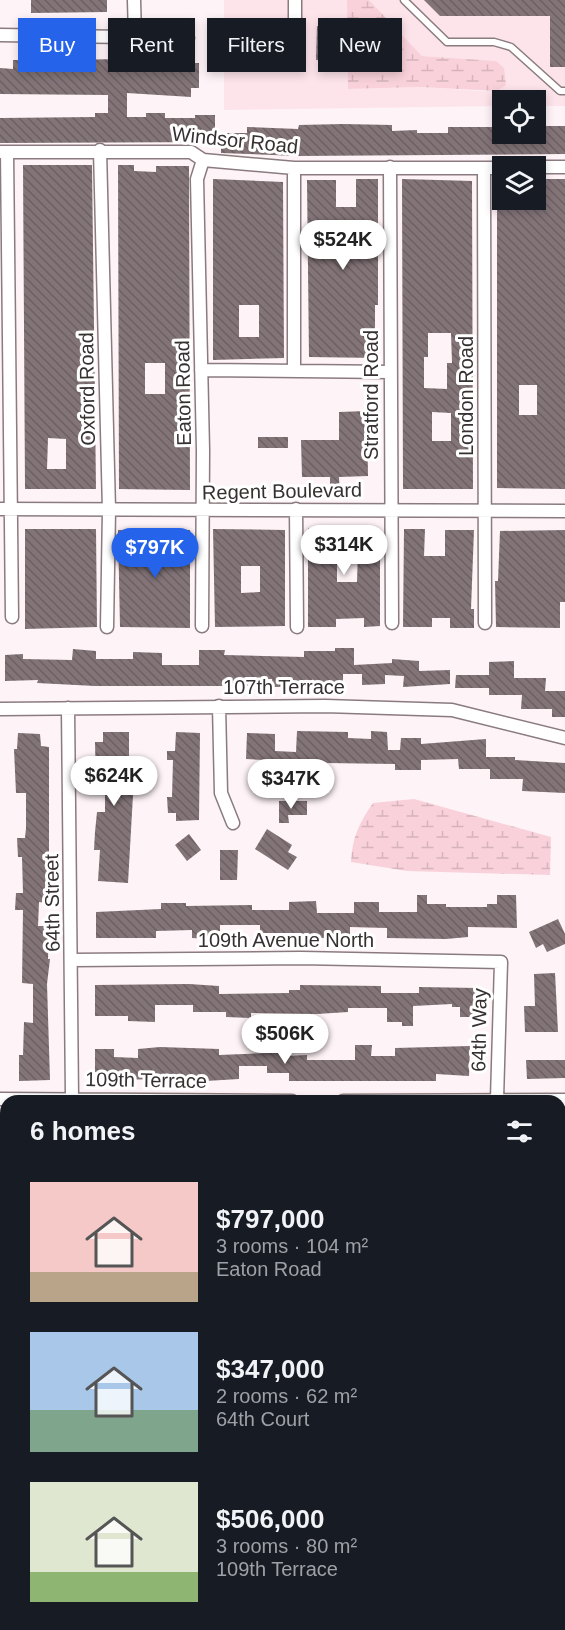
<!DOCTYPE html>
<meta charset="utf-8">
<style>
body{margin:0;font-family:Helvetica,sans-serif;background:#242831;color:#f1f3f6;height:100vh;display:flex;flex-direction:column;font-size:22px;white-space:nowrap}
*{box-sizing:border-box;margin:0}
p{font-size:20px;color:#9ea1a6}
.icon{flex:none;width:33px;height:33px;fill:none;stroke:currentColor;stroke-width:2;stroke-linecap:round;stroke-linejoin:round}
.map{position:relative;flex:1;overflow:hidden}
.sheet{position:absolute;left:0px;top:1095px;width:566px;height:536px;display:flex;flex-direction:column;background:#171b24;border-radius:18px 18px 0 0;box-shadow:0 3px 9px #0003}
.sheet>*{flex:none}
.guide{position:absolute;left:18px;top:18px;width:530px;height:54px;display:flex;gap:12px}
.buttons{position:absolute;left:492px;top:90px;display:grid;gap:12px}
.buttons a{display:grid;place-items:center;width:54px;height:54px;border-radius:0px;background:#171b24;box-shadow:0 3px 9px #0003;font-size:30px}
.price{position:absolute;translate:-50% -51px;padding:0 14px;border-radius:21px;background:#fff;color:#222;font-size:20px;line-height:39px;filter:drop-shadow(0 2px 3px #0008)}
.price::after{content:'';position:absolute;left:50%;top:36px;width:18px;height:14px;margin-left:-9px;background:inherit;clip-path:polygon(0 0,100% 0,50% 100%)}
.price.current{background:#2563eb;color:#fff}
ul{padding:0;list-style:none}
li{display:flex;align-items:center;gap:18px;height:150px;padding:0 30px}
li span{display:grid;place-items:center;flex:none;width:168px;height:120px;border-radius:0px;color:#555}
li>.icon{margin-inline-start:auto}
span .icon{width:72px;height:72px;fill:#fffc;stroke-width:1}
li b{font-size:26px}
h2{display:flex;justify-content:space-between;align-items:center;height:72px;padding:0 30px;font-size:26px}
.pill{padding:0 21px;border-radius:0px;background:#171b24;box-shadow:0 3px 9px #0003;font-size:21px;line-height:54px}
.pill.current{background:#2563eb;color:#fff}
.map>svg:first-child{display:block}
</style>
<div class="map">
<svg width="565" height="1630" viewBox="0 0 565 1630">
<defs>
<pattern id="wetland-marsh" width="20" height="14" patternUnits="userSpaceOnUse" patternTransform="scale(1.5)"><rect width="20" height="14" fill="#f9d1db"/><path d="M1 5h8M5 5V1M11 12h8M15 12V8" fill="none" stroke="#d6b4bc"/></pattern>
<pattern id="building-back-hatch" width="6" height="6" patternUnits="userSpaceOnUse" patternTransform="scale(1.5)"><rect width="6" height="6" fill="#837478"/><path d="M-1 5l2 2M0 0l6 6M5-1l2 2" fill="none" stroke="#6c6063"/></pattern>
</defs>
<rect width="100%" height="100%" fill="#fef3f6"/>
<path fill="#fde3ea" d="M224,0H289L290,67H301V0H347L348,89L419,87L481,91H497L496,61L422,56L369,0H565V106H536V100H502V106L224,110Z"/>
<path fill="url(#wetland-marsh)" d="M347,0H369L422,56L496,61L504,68L506,85L497,91L419,87L348,89Z
M414,799L551,837L550,875L407,871L351,862C352,838 359,823 373,803Z"/>
<path fill="#fcb9cc" stroke="#c1909e" stroke-width="1.5" d="M0,1305H6V1575L0,1574Z"/>
<path fill="url(#building-back-hatch)" fill-rule="evenodd" d="M31,0H107V12L31,13Z
M424,0H565V67H550V16H440Z
M248,25L268,26V61L248,60Z
M317,26H336V61L316,60Z
M127,59L150,60V69L182,70V63H199V88H191V97L127,93V117H146V113H165V118H195V115H215V133H247V127L298,129L299,125L343,124L392,125V131L417,130V133H448V127H502V134H536V126H565V154L298,156L221,153V142L0,143V118L95,117V113H108V95L0,94V68L13,69V60H30V68H54V60Z
M23,165H92L96,489H25ZM48,438L66,439V469H47Z
M118,165H134V171L156,172V166H189L190,490L119,489ZM145,363H165V394H145Z
M213,179L283,182L284,358L213,360ZM239,305H259V337H239Z
M356,179H378V305H375V337H378V358L309,357L307,180H336V207H356Z
M402,179L472,181L473,489H403ZM428,333H451L452,363H447V389L424,388V357H428ZM432,412L451,413V441H432Z
M538,179H565V489L497,488V200H514V206H538ZM519,385H537V415H519Z
M367,411L368,476L339,477L340,495H330V477H302L301,440H339V412Z
M258,437H288V448H258Z
M308,528L380,530V626L364,627V618L336,619V627H308ZM337,549L358,550L357,582H337Z
M25,529H96L97,627L25,629Z
M213,529L285,530V626L215,627ZM241,566H260V592L241,593Z
M404,529H425L424,556H445V530H474L471,609H474V628H450V618H432V627H403Z
M118,530H190V628L120,627Z
M565,530V602H560V628L496,627L495,581H498L500,531Z
M335,648H354V665L392,663V659L419,661V671L450,670V684L403,687L404,676L385,675V684L362,685V674H343V686L273,687L272,679H248V686H95L37,683L38,680L5,681V655L23,654V659L72,660L73,649L96,651V659H133V652L162,653V665H199V650H225L224,655L304,657V651H335Z
M514,661V678H546L545,691H565V717H552V709H521L522,695H489V688H455L456,675H489V662Z
M297,731L348,732V738L371,739V731L387,732L388,750H400L401,738H421V744L486,739V757H515V760L565,763V793L522,791L523,779H490V769H459L458,759L421,760V770H395V764L326,763L325,774H315L316,765L283,764V791H264V760L246,759L247,733L275,734V751L296,752Z
M103,732H129V769H133V795L128,883L98,881L100,850H94L95,832L97,812H105V786L96,787L95,742H103Z
M176,732L200,733L199,820L176,821V813H168L167,797H172L173,760H167V751H175Z
M18,733L40,734L41,746L49,747V856L46,903L39,902L38,926H49L48,959H50L47,984L50,1080L19,1081V1055H23L24,1022L33,1023V984L22,983L23,910H15L16,893H23L22,857H18L17,838H25L26,828V793H16L14,749H17Z
M279,801H307V815H288L289,823H279Z
M267,829L292,845L288,852L297,857L288,870L255,849Z
M189,834L201,850L187,861L175,845Z
M220,850H238L237,880H220Z
M417,895H427V904H446V907H487V904H497V895H516L517,928L468,927V937L446,939L387,938V928L350,927V937L299,939L298,933H260V925H220V931H211L210,939L192,938V930L156,931V938H96V912L161,909V903H186V906L252,905V910H289V902L316,901L317,913H354V902H379V912H417Z
M558,919L565,934V944L547,952L543,944L536,948L529,932Z
M555,973L558,1032H525L524,1006H535L534,974Z
M189,984L219,986V994L289,993V990H300V985L381,986V993H419V987L477,988V1017H460V1007H452V1004L413,1006V1026H402V1022H387V1008H348V1012L317,1014L251,1013V1018L226,1017V1012H193V1005H155V1022L128,1021V1016H95V985Z
M267,1043H284V1056L307,1055V1060H355V1045H372L371,1056H395V1048L470,1046L469,1076L436,1074V1081H289V1073H267V1066H239V1079L189,1082L169,1081V1079L104,1080V1072H95V1049H114V1057L138,1058V1049L160,1047L219,1049V1055L267,1053Z
M526,1060H565V1078L527,1079Z"/>
<g fill="none" stroke-linecap="round" stroke-linejoin="round">
<g stroke="#8a7b7f" stroke-width="9">
<path id="service" d="M404,0L447,42H494L511,47L560,91H565"/>
</g>
<g stroke="#8a7b7f" stroke-width="15">
<path id="minor" d="M134,0L135,37
M295,0V60
M0,35L188,38
M100,150L109,510L107,627
M0,152H191L203,160L294,168H502
M7,152L12,617
M390,167L392,623
M536,167H565
M484,168L485,623
M201,370L391,372
M294,371V168
M0,509L565,511
M296,509L297,627
M202,626L203,450L197,179L203,160
M219,706L221,793L233,823
M68,708L72,1098
M0,709L325,706L452,710L565,738
M72,960L301,958L501,962L497,1099
M0,1099L292,1101
M343,1101L565,1100
M0,1243H6
M560,1296L565,1290
M560,1323L565,1329
M98,1630L106,1624"/>
</g>
<g stroke="#d3d1d2" stroke-width="22">
<path id="primary" d="M560,1487L565,1484
M560,1527L565,1523
M560,1559L565,1556
M560,1595L565,1592
M359,1630L366,1624
M404,1630L412,1624
M455,1630L463,1624
M503,1630L512,1624"/>
</g>
<use href="#service" stroke="#fff" stroke-width="6"/>
<use href="#minor" stroke="#fff" stroke-width="12"/>
<use href="#primary" stroke="#6ae6da" stroke-width="20"/>
</g>
<g text-anchor="middle" dominant-baseline="central" stroke-width="6" stroke-linejoin="round" paint-order="stroke">
<g font-size="20" fill="#363031" stroke="#fff">
<text transform="translate(235 140) rotate(6)">Windsor Road</text>
<text transform="translate(87 389) rotate(-91)">Oxford Road</text>
<text transform="translate(183 393) rotate(-91)">Eaton Road</text>
<text transform="translate(371 395) rotate(-90)">Stratford Road</text>
<text transform="translate(466 396) rotate(-90)">London Road</text>
<text transform="translate(282 491) rotate(-1)">Regent Boulevard</text>
<text x="284" y="687">107th Terrace</text>
<text transform="translate(52 903) rotate(-91)">64th Street</text>
<text x="286" y="940">109th Avenue North</text>
<text transform="translate(479 1030) rotate(-89)">64th Way</text>
<text transform="translate(146 1080) rotate(1)">109th Terrace</text>
</g>
</g>
</svg>
<div class="buttons">
<a><svg class="icon" aria-label="locate" viewBox="0 0 24 24"><circle cx="12" cy="12" r="6"/><path d="M12 2v4M12 18v4M2 12h4M18 12h4"/></svg></a>
<a><svg class="icon" aria-label="layers" viewBox="0 0 24 24"><path d="M12 4l9 5-9 5-9-5zM3 14l9 5 9-5"/></svg></a>
</div>
<b class="price" style="left:343px;top:271px">$524K</b>
<b class="price" style="left:344px;top:576px">$314K</b>
<b class="price current" style="left:155px;top:579px">$797K</b>
<b class="price" style="left:114px;top:807px">$624K</b>
<b class="price" style="left:291px;top:810px">$347K</b>
<b class="price" style="left:285px;top:1065px">$506K</b>
<div class="guide">
<a class="pill current">Buy</a>
<a class="pill">Rent</a>
<a class="pill">Filters</a>
<a class="pill">New</a>
</div>
<section class="sheet">
<h2>6 homes<svg class="icon" aria-label="filters" viewBox="0 0 24 24"><path d="M4 7h16M4 17h16"/><circle cx="9" cy="7" r="2"/><circle cx="15" cy="17" r="2"/></svg></h2>
<ul>
<li><span style="background:linear-gradient(#f6c9c9 75%,#b9a48a 0)"><svg class="icon" aria-label="home" viewBox="0 0 24 24"><path d="M3 11l9-7 9 7M6 9v11h12V9"/></svg></span><div><b>$797,000</b><p>3 rooms · 104 m²</p><p>Eaton Road</p></div></li>
<li><span style="background:linear-gradient(#a9c7e8 65%,#7fa58c 0)"><svg class="icon" aria-label="home" viewBox="0 0 24 24"><path d="M3 11l9-7 9 7M6 9v11h12V9"/></svg></span><div><b>$347,000</b><p>2 rooms · 62 m²</p><p>64th Court</p></div></li>
<li><span style="background:linear-gradient(#dfe7d0 75%,#8fb573 0)"><svg class="icon" aria-label="home" viewBox="0 0 24 24"><path d="M3 11l9-7 9 7M6 9v11h12V9"/></svg></span><div><b>$506,000</b><p>3 rooms · 80 m²</p><p>109th Terrace</p></div></li>
</ul>
</section>
</div>
